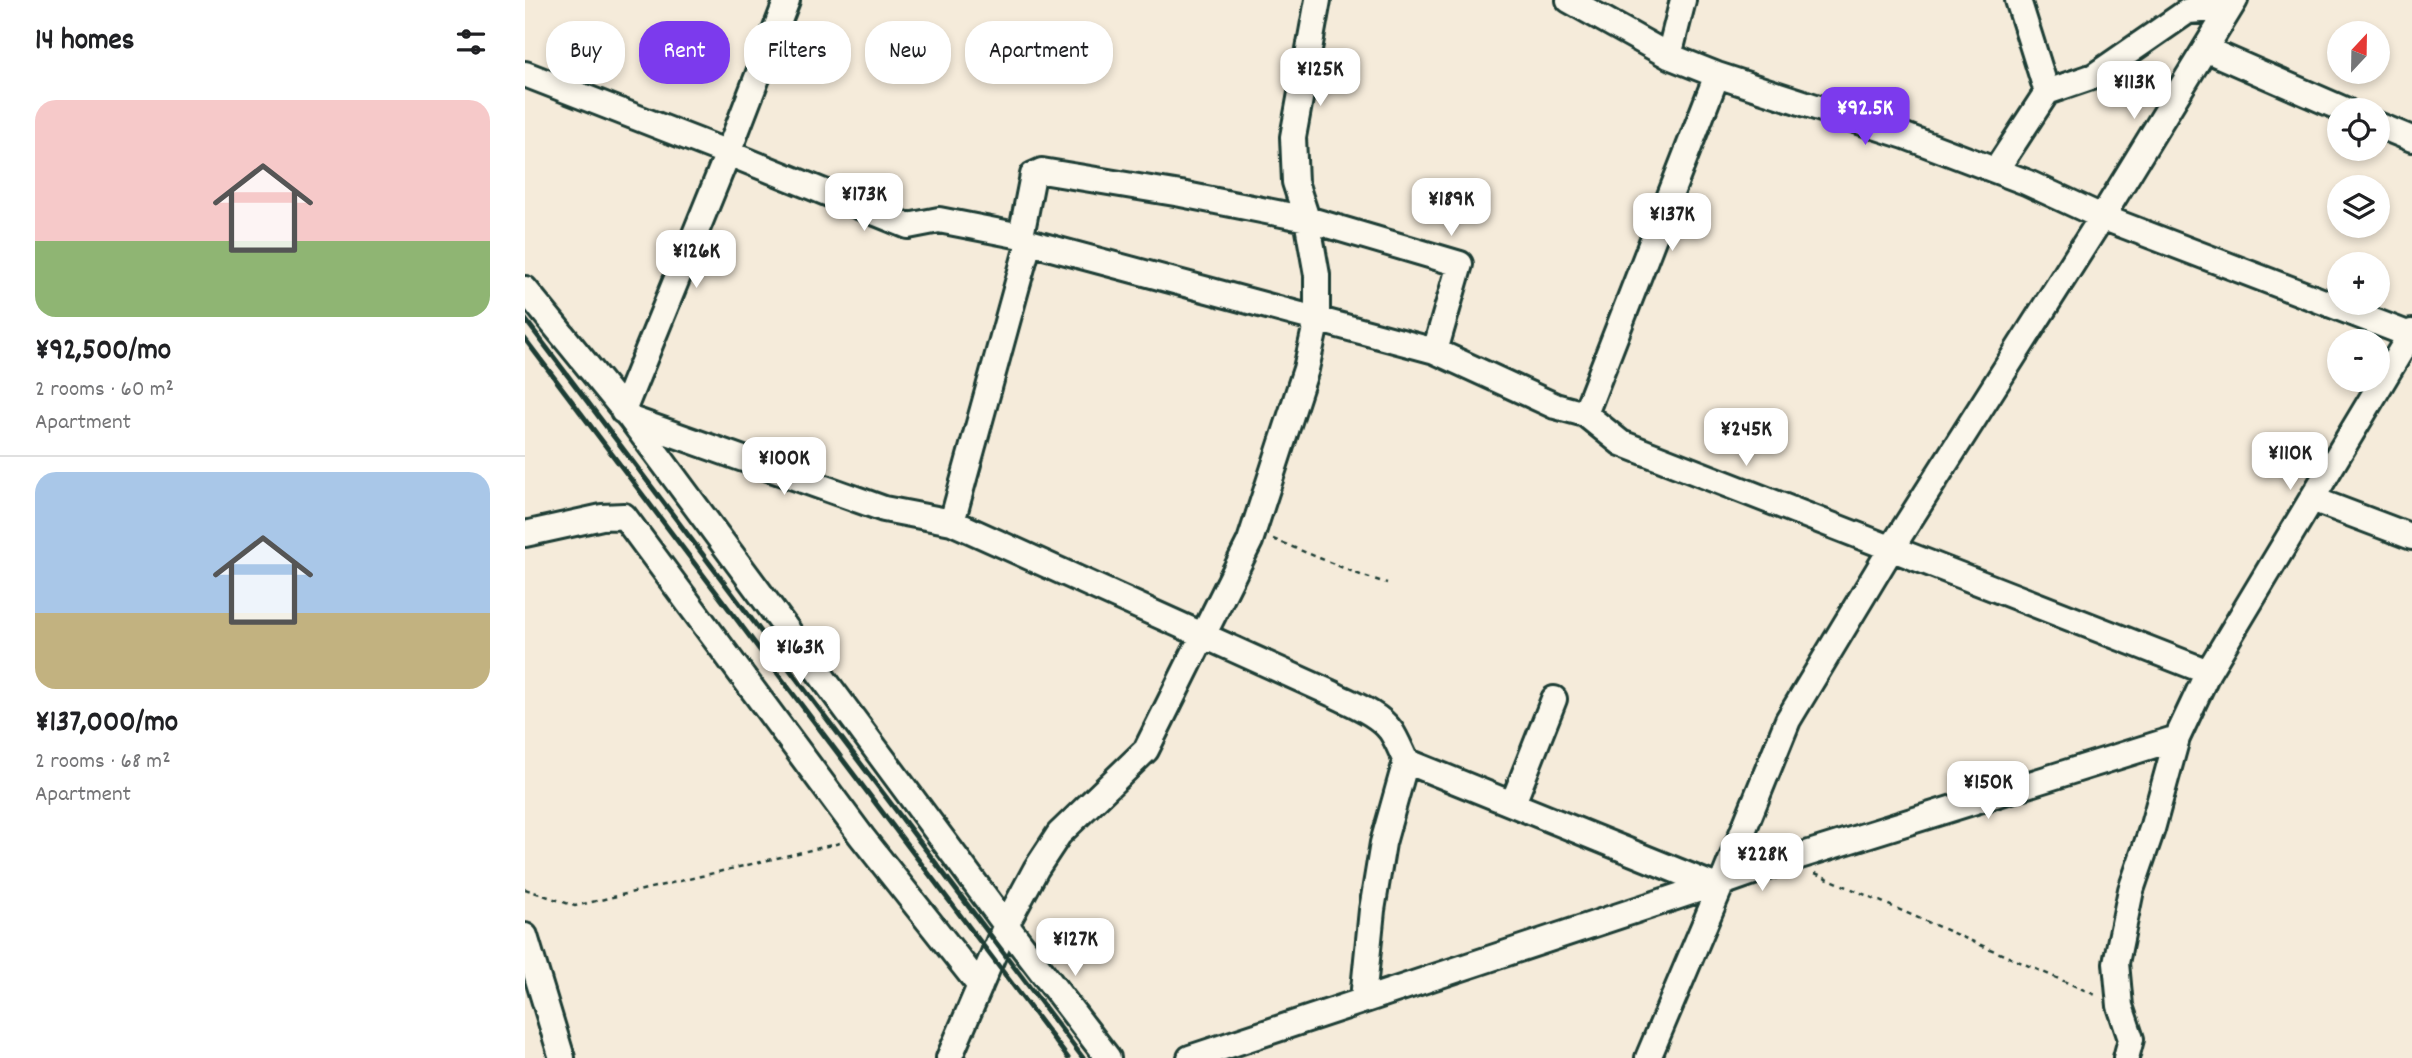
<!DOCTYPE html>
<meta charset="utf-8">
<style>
body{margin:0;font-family:Dekko,sans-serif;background:#f2f2f2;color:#202124;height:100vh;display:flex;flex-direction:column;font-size:26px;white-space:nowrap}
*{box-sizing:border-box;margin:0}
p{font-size:23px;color:#757577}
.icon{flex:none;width:38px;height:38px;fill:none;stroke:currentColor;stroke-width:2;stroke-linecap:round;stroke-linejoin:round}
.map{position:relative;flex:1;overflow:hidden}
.side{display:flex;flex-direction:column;background:#fff;width:525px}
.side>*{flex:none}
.hud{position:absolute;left:21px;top:21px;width:665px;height:63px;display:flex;gap:14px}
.needle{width:46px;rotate:22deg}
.controls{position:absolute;left:1802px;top:21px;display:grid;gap:14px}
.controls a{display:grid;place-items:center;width:63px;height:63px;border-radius:50%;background:#fff;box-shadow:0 4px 10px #0003;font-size:35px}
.price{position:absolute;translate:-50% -60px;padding:0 16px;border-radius:14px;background:#fff;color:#222;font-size:23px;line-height:46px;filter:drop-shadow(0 2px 4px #0008)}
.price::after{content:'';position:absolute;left:50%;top:42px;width:21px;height:16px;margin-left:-10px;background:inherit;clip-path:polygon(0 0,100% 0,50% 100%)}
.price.on{background:#7c3aed;color:#fff}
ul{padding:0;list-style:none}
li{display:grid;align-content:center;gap:14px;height:371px;padding:0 35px}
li+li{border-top:2px solid #e0e0e0}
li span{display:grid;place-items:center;height:217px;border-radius:21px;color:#555}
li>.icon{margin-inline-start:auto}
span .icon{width:126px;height:126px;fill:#fffc;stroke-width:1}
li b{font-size:30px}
h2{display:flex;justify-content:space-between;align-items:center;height:84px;padding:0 35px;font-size:30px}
.pill{padding:0 24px;border-radius:28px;background:#fff;box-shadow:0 4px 10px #0003;font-size:24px;line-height:63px}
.pill.on{background:#7c3aed;color:#fff}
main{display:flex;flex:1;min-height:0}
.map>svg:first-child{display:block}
</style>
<main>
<section class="side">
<h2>14 homes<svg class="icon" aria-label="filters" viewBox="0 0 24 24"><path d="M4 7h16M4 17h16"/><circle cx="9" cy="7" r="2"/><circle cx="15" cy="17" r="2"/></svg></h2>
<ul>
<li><span style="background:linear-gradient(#f6c9c9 65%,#8fb573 0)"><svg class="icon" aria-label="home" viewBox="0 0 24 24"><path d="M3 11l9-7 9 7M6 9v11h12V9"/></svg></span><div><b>¥92,500/mo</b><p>2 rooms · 60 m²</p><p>Apartment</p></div></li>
<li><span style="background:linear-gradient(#a9c7e8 65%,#c2b280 0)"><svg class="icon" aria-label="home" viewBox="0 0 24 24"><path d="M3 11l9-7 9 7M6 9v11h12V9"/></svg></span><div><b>¥137,000/mo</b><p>2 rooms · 68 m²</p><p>Apartment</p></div></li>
</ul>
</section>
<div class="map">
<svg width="1887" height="1058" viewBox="0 0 1887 1058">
<rect width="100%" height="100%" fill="#f5ebda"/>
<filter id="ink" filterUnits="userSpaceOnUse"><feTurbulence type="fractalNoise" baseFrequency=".0143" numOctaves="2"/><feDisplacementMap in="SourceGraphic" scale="14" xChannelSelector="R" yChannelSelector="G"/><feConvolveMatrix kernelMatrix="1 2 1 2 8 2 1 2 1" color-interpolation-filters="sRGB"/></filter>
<g filter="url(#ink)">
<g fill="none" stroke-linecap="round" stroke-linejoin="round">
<g stroke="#1f3d34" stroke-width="30">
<path id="minor" d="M1044,0L1144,56L1192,75L1380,136L1501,182L1577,217L1885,335
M1680,49L1820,110
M1144,56L1158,0
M0,74L203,153L383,226L414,220L496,236L504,242L910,351L1030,406L1060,414L1096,443L1683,672
M1522,92L1569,76L1663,11L1704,8
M1853,125L1887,139
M1471,170L1522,92L1493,0
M496,236L508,175L517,171L656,194L782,219L935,264L910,351
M0,289L106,419L481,925L583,1058
M98,411L203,153L262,0
M1060,414L1192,75
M106,419L359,509L427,522L808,694C827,704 853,713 866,731C872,740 876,751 881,761L858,843L847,910L838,999
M1787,499L1887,537
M427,522L504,242
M0,534L77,517L99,516L337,837L455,986
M881,761L1187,885
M988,803L1029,699
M0,936L37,1058
M424,1058L481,925L511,869L534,834L621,750L725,541L781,369L792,319V275L782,219L770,182L768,137L793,0
M665,1058L1187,885L1197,883L1262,860L1652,738
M1123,1058L1197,883L1263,720L1366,549L1577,217L1710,0
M1601,1058L1606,1039L1595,1006L1591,963L1606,890L1627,829L1652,738L1683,672L1887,332"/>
</g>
<path stroke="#1f3d34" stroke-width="2.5" stroke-dasharray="5 5" stroke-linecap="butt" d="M748,539L838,576L862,583
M1290,873L1573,996
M0,889L50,906L315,843"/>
<use href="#minor" stroke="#fbf7ec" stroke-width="24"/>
<path stroke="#1f3d34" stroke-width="5" d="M0,319L558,1058
M0,339L543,1058"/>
</g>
</g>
</svg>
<div class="controls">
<a><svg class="needle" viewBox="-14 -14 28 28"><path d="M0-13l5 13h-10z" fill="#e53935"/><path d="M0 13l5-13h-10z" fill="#757577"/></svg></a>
<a><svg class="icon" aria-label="locate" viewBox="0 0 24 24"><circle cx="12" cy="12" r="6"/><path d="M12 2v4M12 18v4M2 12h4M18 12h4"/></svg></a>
<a><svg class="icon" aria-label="layers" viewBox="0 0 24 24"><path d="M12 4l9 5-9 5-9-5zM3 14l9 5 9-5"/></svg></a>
<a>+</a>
<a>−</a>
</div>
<b class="price" style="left:795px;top:108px">¥125K</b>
<b class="price" style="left:1609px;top:121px">¥113K</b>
<b class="price on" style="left:1340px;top:147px">¥92.5K</b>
<b class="price" style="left:339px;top:233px">¥173K</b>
<b class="price" style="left:926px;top:238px">¥189K</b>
<b class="price" style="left:1147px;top:253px">¥137K</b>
<b class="price" style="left:171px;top:290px">¥126K</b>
<b class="price" style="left:1221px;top:468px">¥245K</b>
<b class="price" style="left:1765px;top:492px">¥110K</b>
<b class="price" style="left:259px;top:497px">¥100K</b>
<b class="price" style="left:275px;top:686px">¥163K</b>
<b class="price" style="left:1463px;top:821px">¥150K</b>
<b class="price" style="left:1237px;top:893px">¥228K</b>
<b class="price" style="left:550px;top:978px">¥127K</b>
<div class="hud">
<a class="pill">Buy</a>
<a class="pill on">Rent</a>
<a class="pill">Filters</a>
<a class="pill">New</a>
<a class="pill">Apartment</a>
</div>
</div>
</main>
